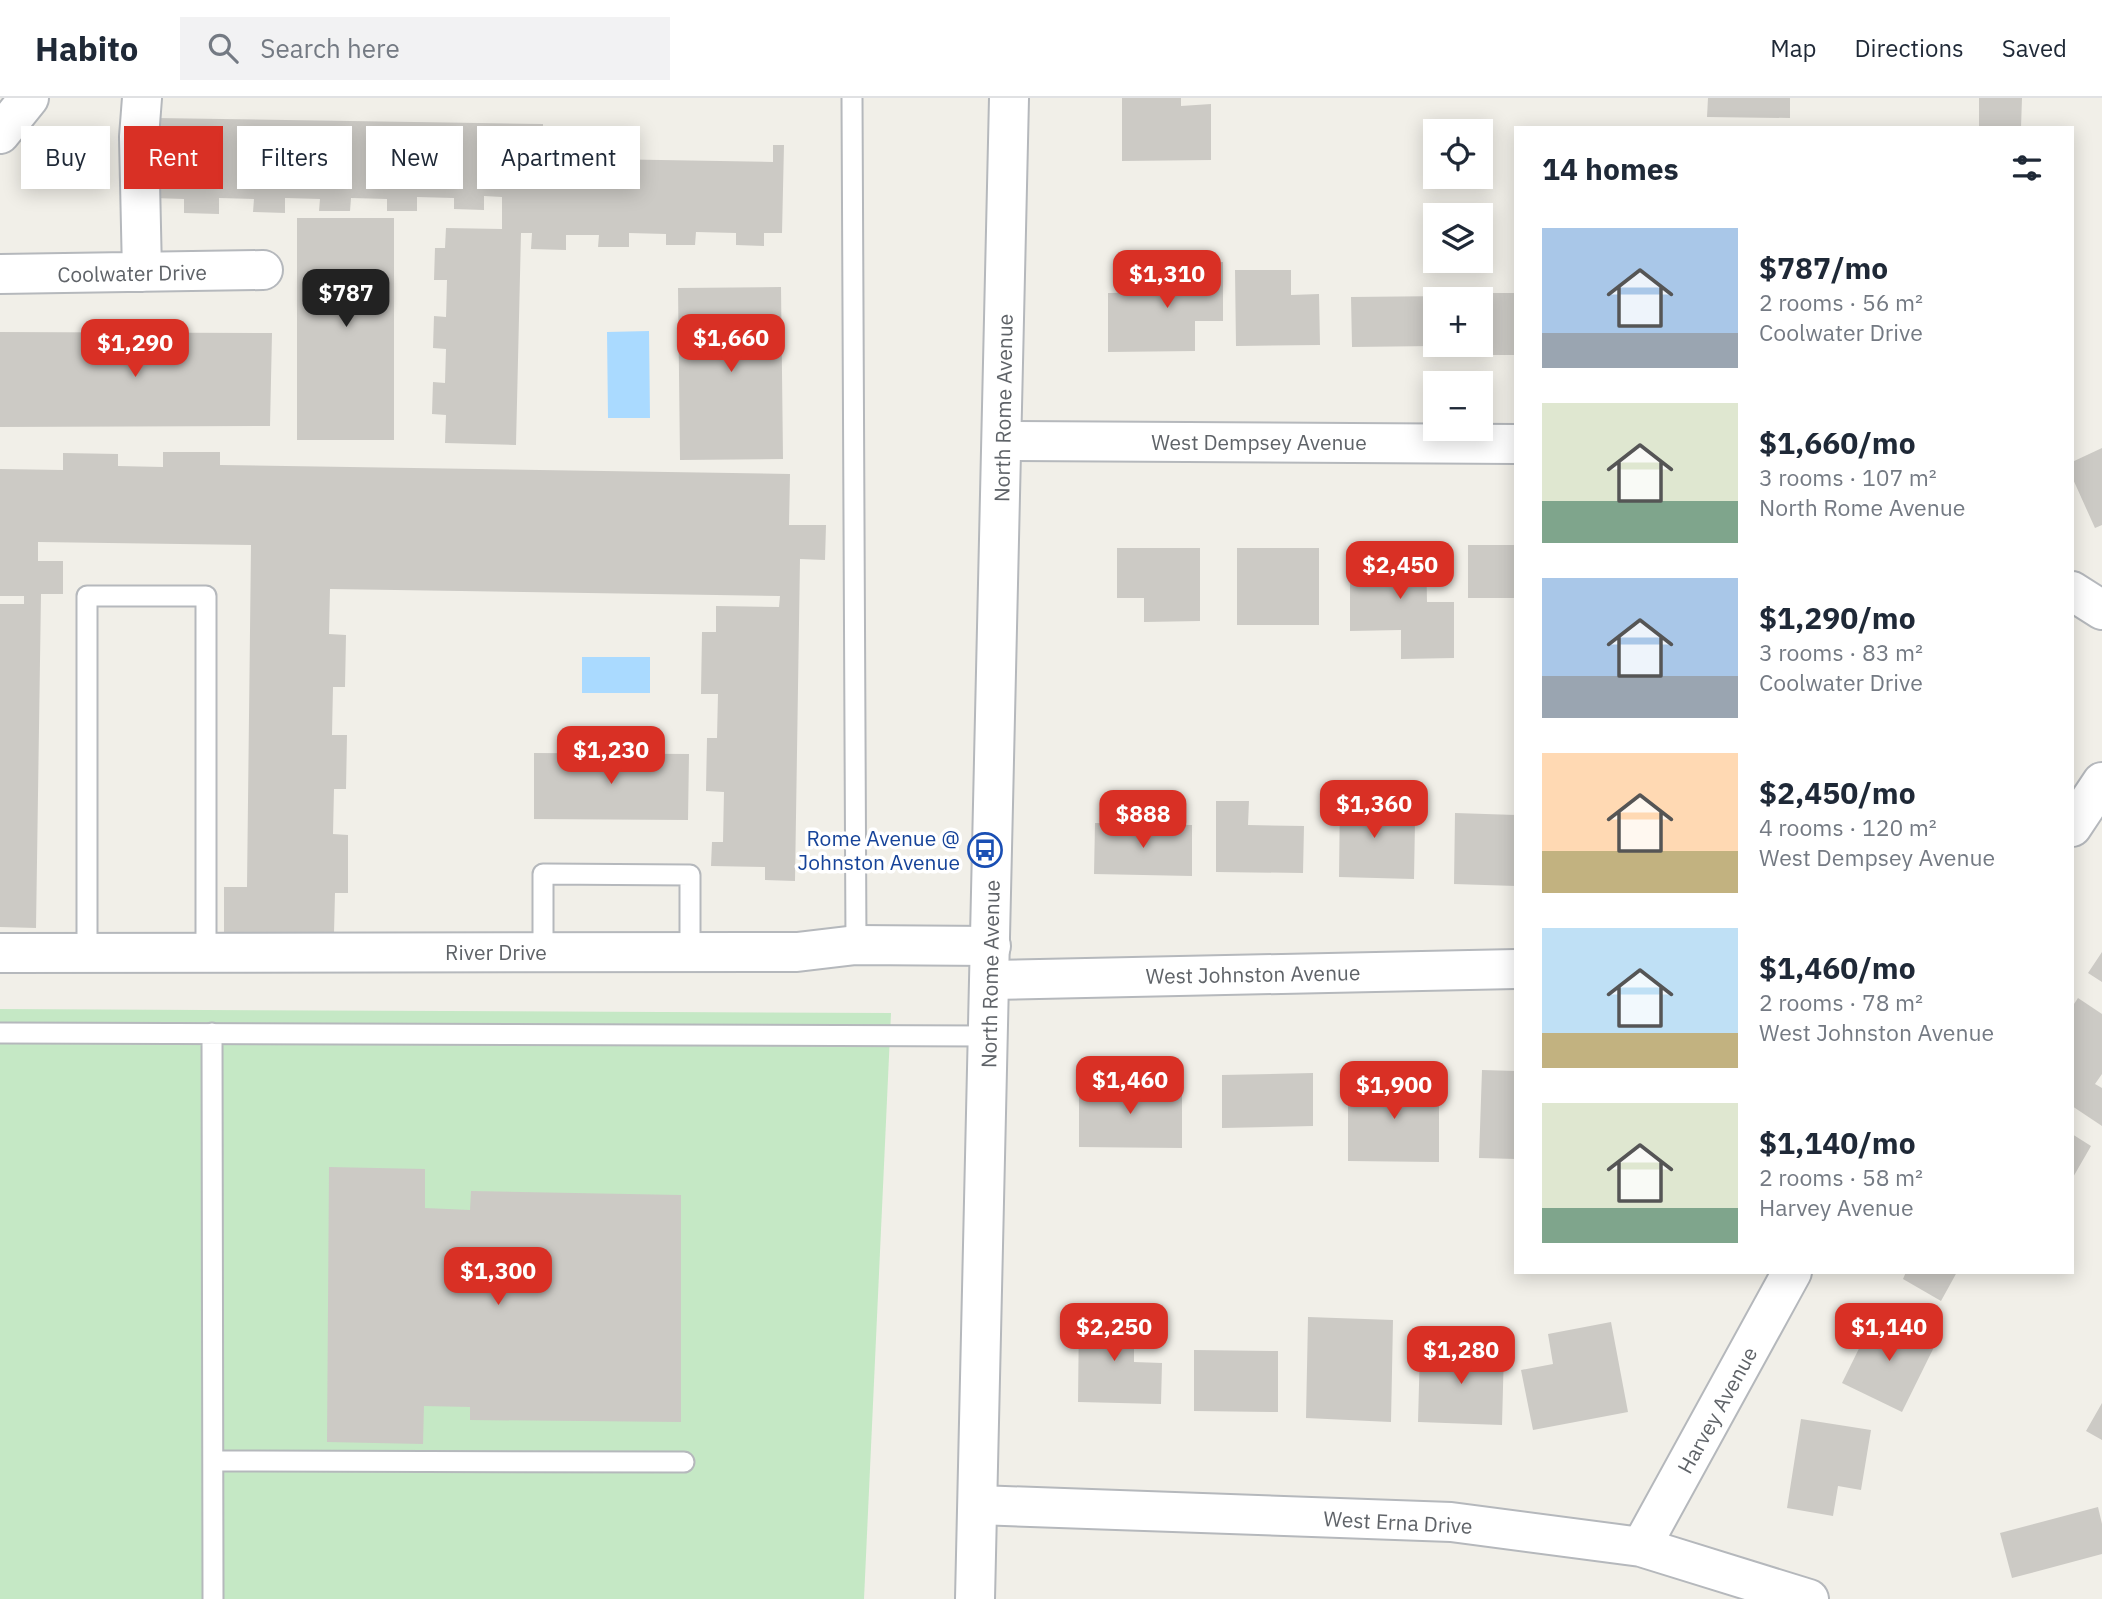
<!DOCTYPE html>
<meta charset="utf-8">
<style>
body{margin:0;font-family:"IBM Plex Sans",sans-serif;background:#f2f2f3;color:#1f2937;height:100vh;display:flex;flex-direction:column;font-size:26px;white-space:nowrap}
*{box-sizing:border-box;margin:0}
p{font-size:23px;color:#747a83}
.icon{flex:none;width:38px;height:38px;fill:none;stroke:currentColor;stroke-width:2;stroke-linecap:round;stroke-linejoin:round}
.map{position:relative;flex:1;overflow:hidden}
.drawer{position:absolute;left:1514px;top:28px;width:560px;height:1148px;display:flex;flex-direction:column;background:#fff;border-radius:0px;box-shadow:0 4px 18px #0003}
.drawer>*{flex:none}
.guide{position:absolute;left:21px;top:28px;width:665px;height:63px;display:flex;gap:14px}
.buttons{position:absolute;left:1423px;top:21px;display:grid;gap:14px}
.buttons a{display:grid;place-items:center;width:70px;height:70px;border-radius:0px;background:#fff;box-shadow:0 4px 18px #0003;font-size:35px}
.price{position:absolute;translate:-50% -60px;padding:0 16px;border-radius:14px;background:#d93025;color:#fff;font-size:23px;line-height:46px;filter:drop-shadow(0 2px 4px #0008)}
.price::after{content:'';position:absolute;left:50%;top:42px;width:21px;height:16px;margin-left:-10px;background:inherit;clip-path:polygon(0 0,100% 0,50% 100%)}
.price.active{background:#222;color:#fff}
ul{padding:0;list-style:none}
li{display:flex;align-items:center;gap:21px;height:175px;padding:0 28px}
li span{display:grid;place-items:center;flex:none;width:196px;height:140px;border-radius:0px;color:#555}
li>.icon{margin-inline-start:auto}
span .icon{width:84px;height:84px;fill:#fffc;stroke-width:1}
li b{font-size:30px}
h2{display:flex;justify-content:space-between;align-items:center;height:84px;padding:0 28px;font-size:30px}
.pill{padding:0 24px;border-radius:0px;background:#fff;box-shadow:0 4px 18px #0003;font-size:24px;line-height:63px}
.pill.active{background:#d93025;color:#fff}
header{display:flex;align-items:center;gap:42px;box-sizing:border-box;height:98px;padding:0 35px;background:#fff;border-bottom:2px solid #e0e1e3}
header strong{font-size:33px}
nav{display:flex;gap:38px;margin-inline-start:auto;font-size:24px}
.search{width:490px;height:63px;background:#f2f2f3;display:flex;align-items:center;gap:18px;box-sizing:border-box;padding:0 24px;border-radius:0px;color:#747a83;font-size:26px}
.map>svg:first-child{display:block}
</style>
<header>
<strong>Habito</strong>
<div class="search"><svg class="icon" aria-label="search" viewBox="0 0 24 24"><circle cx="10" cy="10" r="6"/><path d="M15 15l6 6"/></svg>Search here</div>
<nav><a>Map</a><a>Directions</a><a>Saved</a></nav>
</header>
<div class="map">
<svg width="2102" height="1501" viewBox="0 0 2102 1501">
<rect width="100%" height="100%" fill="#f1efe8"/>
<path fill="#c5e8c5" d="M0,911L891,915L864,1501H0Z"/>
<path fill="#aadaff" d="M649,233L650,320H608L607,234Z
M582,559H650V595H582Z"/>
<path fill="#cccac5" d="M1122,0H1181V8L1211,6V62L1122,63Z
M1708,0H1790V20L1707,19Z
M1979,0H2022L2021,30H1979Z
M154,20L543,26V60L773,64V47H784L782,135H764V148L736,147V135L696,134L695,147H666V136L629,135V149H598L599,137H566V152L531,151L532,135H521L516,347L445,345L446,317L432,316L433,284L445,285L446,251L433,250L434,218L446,219L447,182H434L435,150H445L446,130L502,131V99L484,98V112L454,111V100L417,99V113H387V101L351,100L350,113H319L320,101L285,100V115L253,114L254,101L219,100V116L184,115V101L153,100Z
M297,120H394V342H297Z
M1165,164H1223V223H1195V253L1108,254V195L1165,194Z
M1235,172H1291V197L1319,196L1320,247L1236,248Z
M781,189L783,361L680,362L678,190Z
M1468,195H1516V257H1468V247H1480V201H1468Z
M1448,198V201H1435V248L1352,249L1351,199Z
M0,234L272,235L270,328L0,329Z
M2102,350V427L2095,430L2072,379V364Z
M163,354H220V367L790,376L789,427H826L825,462L800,461L795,783L765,782V769L711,768L712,744H723L724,694L706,693L707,640H717L718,596H701L702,534H716V508L779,509L780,498L330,491L329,536L346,537L345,589H333L332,637H347L346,691H334L333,736L348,737V795H335L334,835L224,834V789H247L251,447L38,444V463H63V496H41L36,830L0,829V506H24V498H0V371L63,372V355L118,356V368L163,369Z
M1468,447H1516V500H1468Z
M1350,449H1426L1427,504H1454V560L1401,561V532L1350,533Z
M1117,450H1200V523L1144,524V500H1117Z
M1237,450H1319V527H1237Z
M534,655L689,656L688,722L534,721Z
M1340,697L1388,698L1387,722L1415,724L1414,781L1339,779Z
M1216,703H1249L1248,727L1304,728L1303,775L1216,774Z
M1455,715L1516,717V788L1454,786Z
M1095,725L1192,727V778L1094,776Z
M2102,854V884L2088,875Z
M2078,900L2102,916V976L2095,986L2102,990V1028L2072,1008V909Z
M1482,972L1516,973V1061L1479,1060Z
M1313,975V1028L1222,1030V977Z
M1348,982L1439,983V1064L1348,1063Z
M1079,985L1182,986V1050L1079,1049Z
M2072,1036L2091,1048L2072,1081Z
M329,1069L425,1071V1110L470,1112L471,1093L681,1097V1324L470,1322V1309L424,1308L423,1346L327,1344Z
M1906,1174H1957L1941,1203L1903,1181Z
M1079,1215L1134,1216V1264L1162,1265L1161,1306L1078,1304Z
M1876,1216L1936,1245L1902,1314L1842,1285Z
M1308,1219L1393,1222L1391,1324L1306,1320Z
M1611,1224L1628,1314L1533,1332L1521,1272L1553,1266L1548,1236Z
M1420,1250L1504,1252L1502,1327L1418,1324Z
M1194,1252L1278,1253V1314L1194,1313Z
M2102,1305V1342L2086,1333Z
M1801,1321L1871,1332L1861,1392L1838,1388L1833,1418L1787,1410Z
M2098,1409L2102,1426V1456L2012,1480L2000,1435Z"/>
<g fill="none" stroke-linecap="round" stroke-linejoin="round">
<g stroke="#b5b8bc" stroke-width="23">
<path id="service" d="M852,0L856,847
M543,854V776L690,777V854
M87,855V498H206V854
M0,935L988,938
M212,935L213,1501
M213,1363L684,1364"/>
</g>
<g stroke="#b5b8bc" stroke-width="42">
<path id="minor" d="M0,36L29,0
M142,174L139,39L142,0
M0,176L263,172
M1002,343L1516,346
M2072,493L2102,512
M2072,729L2102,684
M0,855L797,854L856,847L991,848
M990,882L1516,871
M978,1407L1451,1424L1641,1449L1809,1501
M1641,1449L1792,1174"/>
</g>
<g stroke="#b5b8bc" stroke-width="42">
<path id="tertiary" d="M975,1501L1009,0"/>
</g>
<use href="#service" stroke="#fff" stroke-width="19"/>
<use href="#minor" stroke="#fff" stroke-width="38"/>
<use href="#tertiary" stroke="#fff" stroke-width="38"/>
</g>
<defs>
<g id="bus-ring" transform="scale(1.75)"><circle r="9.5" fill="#fff" stroke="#1a4fb4" stroke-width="1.5"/><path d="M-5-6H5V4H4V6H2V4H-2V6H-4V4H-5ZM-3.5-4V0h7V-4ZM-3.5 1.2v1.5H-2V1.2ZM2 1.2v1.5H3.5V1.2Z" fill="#1a4fb4"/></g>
</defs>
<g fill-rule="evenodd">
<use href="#bus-ring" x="985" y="752"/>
</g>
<g text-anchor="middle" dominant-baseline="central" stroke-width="7" stroke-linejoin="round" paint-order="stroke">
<g font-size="21" fill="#5f6368" stroke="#fff">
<text transform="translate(132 175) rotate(-1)">Coolwater Drive</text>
<text transform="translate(1003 310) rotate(-89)">North Rome Avenue</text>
<text x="1259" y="344">West Dempsey Avenue</text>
<text x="496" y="854">River Drive</text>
<text transform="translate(990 876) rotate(-89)">North Rome Avenue</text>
<text transform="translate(1253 876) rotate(-1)">West Johnston Avenue</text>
<text transform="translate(1717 1312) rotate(-61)">Harvey Avenue</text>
<text transform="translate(1398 1424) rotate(3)">West Erna Drive</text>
</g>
<g font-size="21" fill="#164399" stroke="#fff" text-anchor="end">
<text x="960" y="740">Rome Avenue @<tspan x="960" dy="24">Johnston Avenue</tspan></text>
</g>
</g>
</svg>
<div class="buttons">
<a><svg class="icon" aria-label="locate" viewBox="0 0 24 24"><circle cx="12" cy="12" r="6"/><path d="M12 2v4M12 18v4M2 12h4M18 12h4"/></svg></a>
<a><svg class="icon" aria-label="layers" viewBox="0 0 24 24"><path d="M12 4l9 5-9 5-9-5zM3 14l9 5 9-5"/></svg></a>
<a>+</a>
<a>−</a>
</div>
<b class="price" style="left:1167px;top:212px">$1,310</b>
<b class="price active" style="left:346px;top:231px">$787</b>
<b class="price" style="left:731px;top:276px">$1,660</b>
<b class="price" style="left:135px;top:281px">$1,290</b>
<b class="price" style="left:1400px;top:503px">$2,450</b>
<b class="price" style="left:611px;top:688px">$1,230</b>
<b class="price" style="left:1374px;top:742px">$1,360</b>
<b class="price" style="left:1143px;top:752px">$888</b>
<b class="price" style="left:1130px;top:1018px">$1,460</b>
<b class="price" style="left:1394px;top:1023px">$1,900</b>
<b class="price" style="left:498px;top:1209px">$1,300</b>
<b class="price" style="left:1114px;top:1265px">$2,250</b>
<b class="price" style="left:1889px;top:1265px">$1,140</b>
<b class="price" style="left:1461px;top:1288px">$1,280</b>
<div class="guide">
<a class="pill">Buy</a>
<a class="pill active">Rent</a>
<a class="pill">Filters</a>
<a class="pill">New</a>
<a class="pill">Apartment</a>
</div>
<section class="drawer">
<h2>14 homes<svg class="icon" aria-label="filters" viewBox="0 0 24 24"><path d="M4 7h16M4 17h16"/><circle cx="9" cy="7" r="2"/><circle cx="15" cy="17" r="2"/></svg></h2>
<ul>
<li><span style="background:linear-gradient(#a9c7e8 75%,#9aa5b1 0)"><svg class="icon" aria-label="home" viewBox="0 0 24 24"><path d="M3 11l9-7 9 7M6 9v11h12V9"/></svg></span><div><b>$787/mo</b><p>2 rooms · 56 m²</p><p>Coolwater Drive</p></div></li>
<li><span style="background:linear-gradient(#dfe7d0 70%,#7fa58c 0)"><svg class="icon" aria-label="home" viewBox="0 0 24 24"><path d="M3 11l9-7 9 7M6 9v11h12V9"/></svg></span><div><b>$1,660/mo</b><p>3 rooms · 107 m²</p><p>North Rome Avenue</p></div></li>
<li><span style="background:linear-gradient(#a9c7e8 70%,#9aa5b1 0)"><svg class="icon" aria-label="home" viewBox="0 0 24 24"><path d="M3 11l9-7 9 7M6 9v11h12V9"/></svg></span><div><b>$1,290/mo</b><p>3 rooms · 83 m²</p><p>Coolwater Drive</p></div></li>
<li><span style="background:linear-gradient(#ffd9b3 70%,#c2b280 0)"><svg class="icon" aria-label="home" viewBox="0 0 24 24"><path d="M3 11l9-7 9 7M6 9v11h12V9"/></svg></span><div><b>$2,450/mo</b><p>4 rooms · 120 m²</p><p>West Dempsey Avenue</p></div></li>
<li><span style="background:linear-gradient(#bfe0f5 75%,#c2b280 0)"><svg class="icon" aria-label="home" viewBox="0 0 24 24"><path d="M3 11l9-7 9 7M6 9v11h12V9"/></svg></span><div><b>$1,460/mo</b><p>2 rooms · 78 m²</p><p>West Johnston Avenue</p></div></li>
<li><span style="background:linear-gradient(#dfe7d0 75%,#7fa58c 0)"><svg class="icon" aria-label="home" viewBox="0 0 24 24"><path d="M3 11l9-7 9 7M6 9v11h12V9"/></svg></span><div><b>$1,140/mo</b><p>2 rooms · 58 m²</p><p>Harvey Avenue</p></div></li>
</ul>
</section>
</div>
